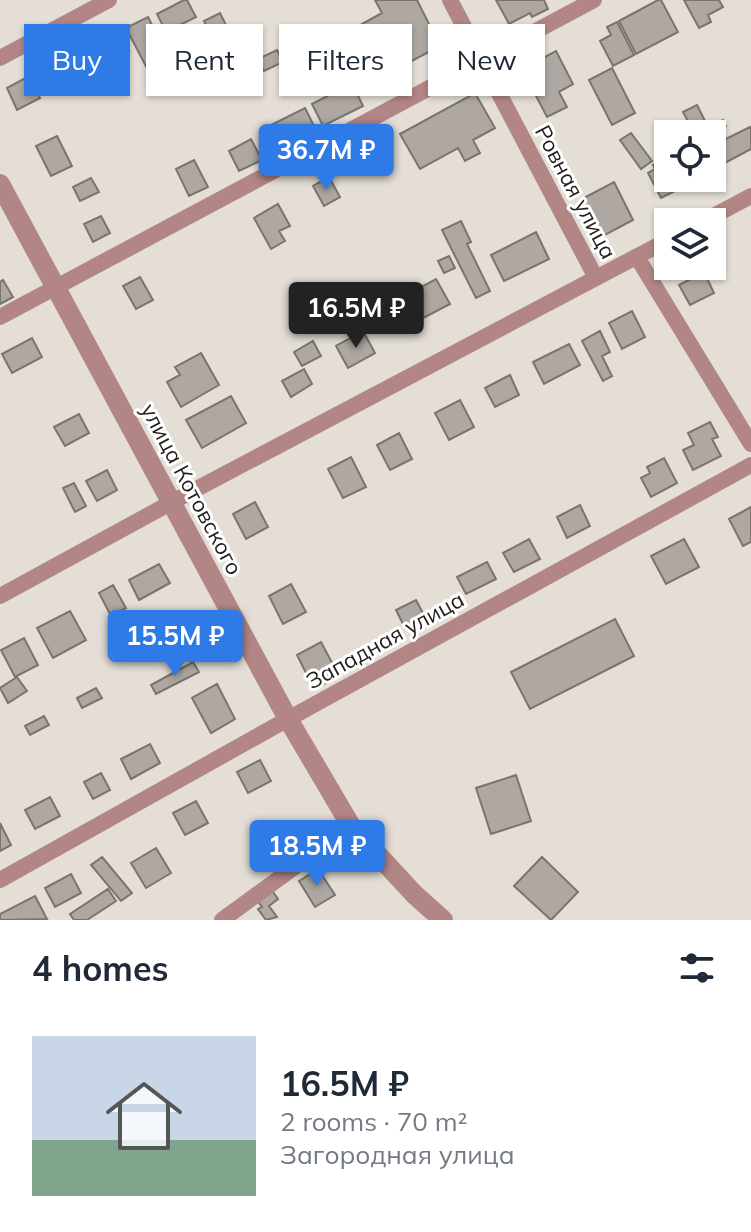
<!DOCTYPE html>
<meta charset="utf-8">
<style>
body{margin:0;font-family:Mulish,sans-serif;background:#f2f2f3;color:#1f2937;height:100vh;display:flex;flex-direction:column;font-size:30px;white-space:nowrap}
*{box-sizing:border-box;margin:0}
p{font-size:26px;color:#747a83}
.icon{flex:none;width:44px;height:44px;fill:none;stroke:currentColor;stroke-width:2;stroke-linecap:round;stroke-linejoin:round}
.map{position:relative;height:920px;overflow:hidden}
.panel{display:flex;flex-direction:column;background:#fff;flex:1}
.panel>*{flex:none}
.guide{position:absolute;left:24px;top:24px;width:704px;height:72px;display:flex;gap:16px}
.fabs{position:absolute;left:654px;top:120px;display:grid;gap:16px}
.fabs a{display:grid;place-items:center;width:72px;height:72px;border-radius:0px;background:#fff;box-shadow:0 2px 6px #0004;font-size:40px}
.price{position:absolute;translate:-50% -68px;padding:0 18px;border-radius:8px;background:#2e7be7;color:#fff;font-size:26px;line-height:52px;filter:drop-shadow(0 2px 4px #0008)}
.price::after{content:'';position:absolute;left:50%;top:48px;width:24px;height:18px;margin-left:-12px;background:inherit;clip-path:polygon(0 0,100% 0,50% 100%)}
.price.active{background:#222;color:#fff}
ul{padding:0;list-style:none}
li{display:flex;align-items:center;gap:24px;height:200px;padding:0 32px}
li+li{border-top:2px solid #e0e1e3}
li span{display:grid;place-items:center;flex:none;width:224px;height:160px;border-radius:0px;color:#555}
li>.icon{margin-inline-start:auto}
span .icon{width:96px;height:96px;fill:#fffc;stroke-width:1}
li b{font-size:34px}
h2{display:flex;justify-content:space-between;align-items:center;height:96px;padding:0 32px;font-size:34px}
.chip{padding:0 28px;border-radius:0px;background:#fff;box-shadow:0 2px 6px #0004;font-size:28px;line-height:72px}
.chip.active{background:#2e7be7;color:#fff}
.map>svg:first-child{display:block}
</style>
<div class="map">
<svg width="751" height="920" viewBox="0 0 751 920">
<rect width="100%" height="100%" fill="#e4ded7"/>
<path fill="#afa8a2" stroke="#7a746e" stroke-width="2" d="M184,0H187L196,17L166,32L157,14Z
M375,0H417L440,46L408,63L392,33L372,44L362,24L382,13Z
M496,0H544L548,9L532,17L530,13L509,24Z
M658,0H661L678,32L636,54L619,21Z
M684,0H719L723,7L708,15L711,22L699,28Z
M220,13L227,27L211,36L204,21Z
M148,17L173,67L152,78L126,28Z
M617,22L634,55L613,66L600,41L611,35L607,27Z
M277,50L283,62L264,71L258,59Z
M556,51L573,84L559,92L567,107L547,117L522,69Z
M244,67L251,80L235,88L229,75Z
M612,68L635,113L612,125L589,80Z
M29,76L40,98L17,110L7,88Z
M352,83L363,106L323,126L312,104Z
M475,93L495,128L473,140L480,153L465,161L458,148L420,169L400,134Z
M697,105L706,123L693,131L683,112Z
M305,108L315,128L281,145L271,125Z
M723,120L726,126L721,129L726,139L750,127L751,130V149L725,163L707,128Z
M631,133L652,161L641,169L620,140Z
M57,136L72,166L51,176L36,146Z
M251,139L262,160L239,171L229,151Z
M668,158V178H683L687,185L661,198L648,173L655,169L653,165Z
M194,160L208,187L189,196L176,169Z
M329,177L340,197L324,206L313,186Z
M91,178L99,192L80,201L73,187Z
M614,182L633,220L601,237L582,199Z
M278,204L290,226L279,231L285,241L271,249L254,218Z
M101,216L110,233L93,242L84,224Z
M461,221L471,242L467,244L490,291L476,298L442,230Z
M536,232L549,259L504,281L491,255Z
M449,256L455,268L444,273L438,261Z
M704,272L714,293L690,305L679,285Z
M140,277L153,300L136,309L123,286Z
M436,279L450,304L408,326L395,301Z
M3,280L13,297L0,304V282Z
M632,311L645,337L622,349L609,323Z
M363,331L375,353L348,368L336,346Z
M600,331L610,352L602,356L612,376L603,381L582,341Z
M32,338L42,357L12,373L2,354Z
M313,341L321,356L302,366L294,352Z
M569,344L580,365L544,384L533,362Z
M201,353L219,385L181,407L167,382L180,375L175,367Z
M304,369L312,384L291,397L282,381Z
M510,375L519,395L495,407L485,388Z
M231,396L246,423L202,448L186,420Z
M460,400L474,427L449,440L435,413Z
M79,414L89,433L65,446L54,427Z
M710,422L718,437L712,439L721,456L693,470L683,450L694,445L688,433Z
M399,433L412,459L390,470L377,445Z
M351,457L366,487L343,498L328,469Z
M664,458L677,483L651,497L641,478L650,473L647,467Z
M107,470L117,490L97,501L86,481Z
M74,483L86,506L75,512L63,488Z
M255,502L268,527L246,539L233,514Z
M580,505L590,526L567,538L557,517Z
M751,507V542L743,546L729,519Z
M529,539L540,559L514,572L503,553Z
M684,539L699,567L666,584L651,556Z
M487,562L496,579L466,594L457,577Z
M159,564L170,583L139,600L129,580Z
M291,584L306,612L283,624L269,596Z
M113,585L126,608L111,616L99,593Z
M416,600L425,617L405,628L396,610Z
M70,611L86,640L53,658L37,628Z
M615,619L634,656L530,709L511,672Z
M187,623L201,647L178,659L165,634Z
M24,638L38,665L15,677L1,650Z
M321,642L339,676L314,689L297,655Z
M193,662L199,672L156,694L151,685Z
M17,677L27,691L8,703L0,688Z
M217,684L235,719L211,733L192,698Z
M96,688L102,698L82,708L77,698Z
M44,716L49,725L30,735L25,726Z
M150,744L160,763L131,779L121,759Z
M260,760L271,781L248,793L237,772Z
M101,773L110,790L93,799L84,782Z
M516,775L531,821L491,834L476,788Z
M50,797L60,816L35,829L25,810Z
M196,801L208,823L185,835L173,813Z
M0,823L11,845L0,851Z
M156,848L171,873L146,888L131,863Z
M102,857L132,893L121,901L91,865Z
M542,857L578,892L551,920L514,886Z
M318,869L335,895L315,907L299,881Z
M71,874L81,893L55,907L45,888Z
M108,889L116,901L87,920H74L70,914Z
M271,889L278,899L269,906L277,917L266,920L258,909L262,907L256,899Z
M35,896L47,919L0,920V914Z"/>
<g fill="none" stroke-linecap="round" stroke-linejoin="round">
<path stroke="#b28685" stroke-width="16" d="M450,0L596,278
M0,58L109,0
M702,222L751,196
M637,257L751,444
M0,317L594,0
M0,596L187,494L668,240
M0,880L288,719L751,465
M222,920L351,826"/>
<path stroke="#b28685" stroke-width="20" d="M0,184L288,719L351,826L415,895L443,920"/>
</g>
<g text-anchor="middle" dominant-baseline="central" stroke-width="6" stroke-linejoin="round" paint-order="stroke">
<g font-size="22" fill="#23201e" stroke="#fff">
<text transform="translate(576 192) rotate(62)">Ровная улица</text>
<text transform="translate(192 489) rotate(62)">улица Котовского</text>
<text transform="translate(385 640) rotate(-29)">Западная улица</text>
</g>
</g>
</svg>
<div class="fabs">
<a><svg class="icon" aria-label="locate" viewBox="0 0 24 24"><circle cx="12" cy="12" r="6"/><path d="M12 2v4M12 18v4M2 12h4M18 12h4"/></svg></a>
<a><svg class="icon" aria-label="layers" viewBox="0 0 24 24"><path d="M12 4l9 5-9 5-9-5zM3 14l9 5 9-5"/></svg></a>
</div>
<b class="price" style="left:326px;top:192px">36.7M ₽</b>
<b class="price active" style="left:356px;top:350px">16.5M ₽</b>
<b class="price" style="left:175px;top:678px">15.5M ₽</b>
<b class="price" style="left:317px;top:888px">18.5M ₽</b>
<div class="guide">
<a class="chip active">Buy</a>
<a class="chip">Rent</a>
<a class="chip">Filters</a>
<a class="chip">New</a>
</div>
</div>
<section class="panel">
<h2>4 homes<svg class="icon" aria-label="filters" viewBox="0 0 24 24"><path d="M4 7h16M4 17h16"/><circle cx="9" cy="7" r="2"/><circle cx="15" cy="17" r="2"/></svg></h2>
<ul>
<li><span style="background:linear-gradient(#c9d6e8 65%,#7fa58c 0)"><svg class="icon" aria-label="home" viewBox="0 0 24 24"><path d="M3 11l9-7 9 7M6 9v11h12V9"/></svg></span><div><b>16.5M ₽</b><p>2 rooms · 70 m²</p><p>Загородная улица</p></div></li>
</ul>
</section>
